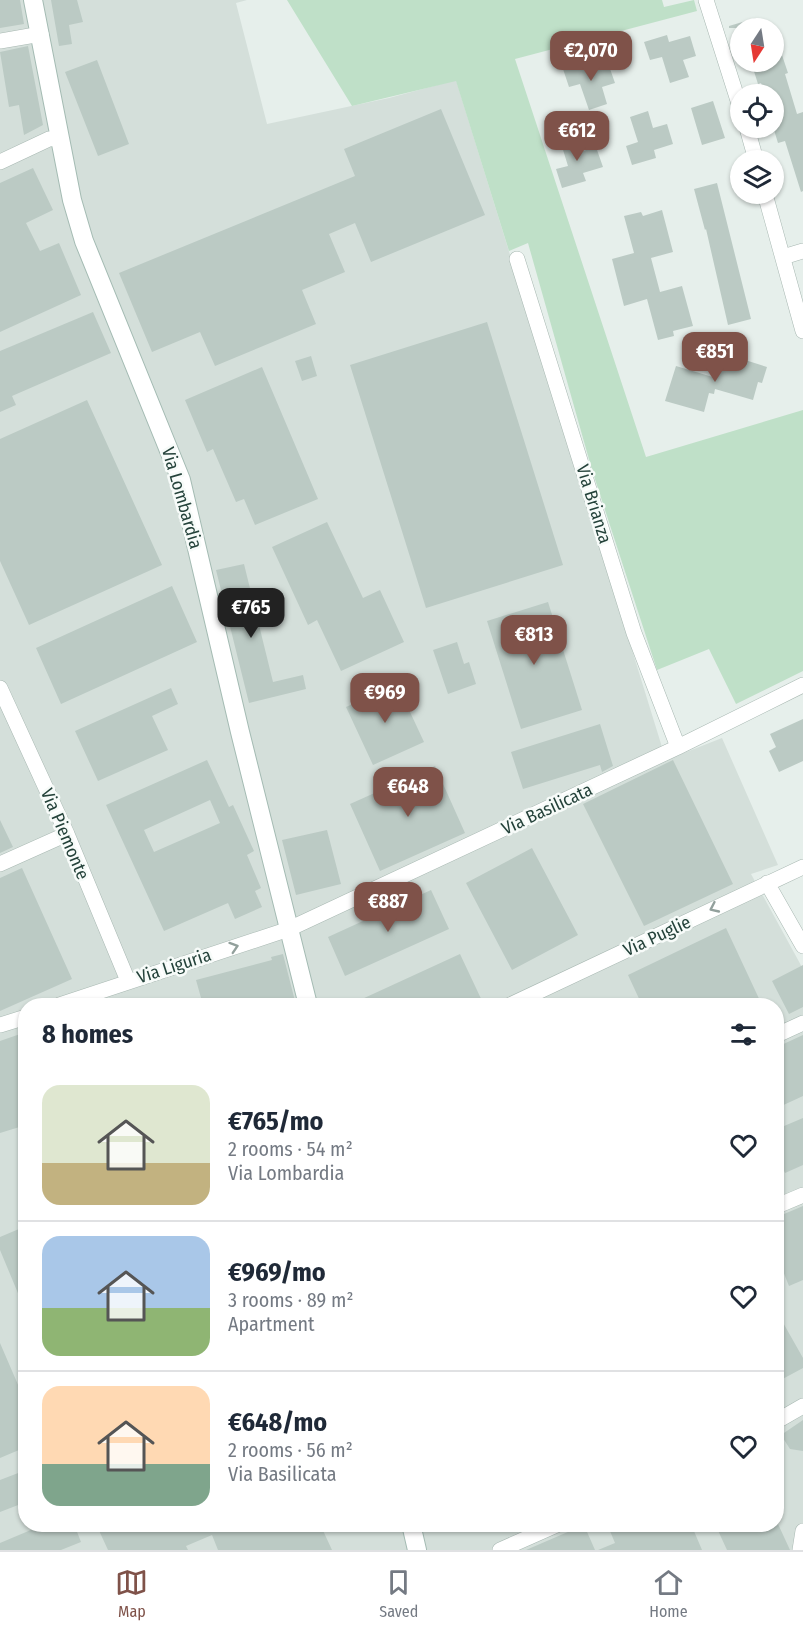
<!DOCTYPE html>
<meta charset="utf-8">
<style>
body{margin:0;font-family:"Fira Sans Condensed",sans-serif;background:#f6f6f7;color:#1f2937;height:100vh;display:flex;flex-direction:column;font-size:22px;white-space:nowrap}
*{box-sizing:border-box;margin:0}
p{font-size:20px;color:#747a83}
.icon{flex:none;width:33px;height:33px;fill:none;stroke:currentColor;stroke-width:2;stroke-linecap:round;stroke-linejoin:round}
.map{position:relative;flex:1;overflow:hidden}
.drawer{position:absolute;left:18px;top:998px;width:766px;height:534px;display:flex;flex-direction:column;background:#fff;border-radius:24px;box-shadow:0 2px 4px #0004}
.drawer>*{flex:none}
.needle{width:39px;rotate:192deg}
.controls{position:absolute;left:730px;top:18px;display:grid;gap:12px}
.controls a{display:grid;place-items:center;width:54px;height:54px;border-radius:50%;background:#fff;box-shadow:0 2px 4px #0004;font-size:30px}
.price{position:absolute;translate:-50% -51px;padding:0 14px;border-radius:12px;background:#7f5249;color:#fff;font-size:20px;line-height:39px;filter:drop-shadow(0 2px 3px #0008)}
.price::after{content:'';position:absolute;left:50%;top:36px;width:18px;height:14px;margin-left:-9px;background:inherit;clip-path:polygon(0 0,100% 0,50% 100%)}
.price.on{background:#222;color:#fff}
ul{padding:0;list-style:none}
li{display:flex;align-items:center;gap:18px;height:150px;padding:0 24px}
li+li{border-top:2px solid #e0e1e3}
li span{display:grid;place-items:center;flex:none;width:168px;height:120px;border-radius:18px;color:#555}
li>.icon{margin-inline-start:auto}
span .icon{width:72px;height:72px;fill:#fffc;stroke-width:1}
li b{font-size:26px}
h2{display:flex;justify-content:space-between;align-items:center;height:72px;padding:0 24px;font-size:26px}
.dock{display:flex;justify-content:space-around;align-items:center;height:84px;border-top:2px solid #e0e1e3;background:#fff;font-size:16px;color:#747a83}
.dock a{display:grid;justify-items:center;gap:3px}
.dock .on{color:#7f5249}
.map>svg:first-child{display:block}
</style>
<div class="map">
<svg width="803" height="1550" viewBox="0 0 803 1550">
<rect width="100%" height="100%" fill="#e6efeb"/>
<path fill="#d4dfda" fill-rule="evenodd" d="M0,0H247L236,3L267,124L389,98L456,80L666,760L722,738L778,865L751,874L803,969V1550H0ZM26,1005H777V1524H26Z"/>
<path fill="#bfe0c8" d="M287,0H662L664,7L694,0L697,11L515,59L646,457L803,410V671L736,704L709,649L657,670L592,470L528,243L509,251L456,81L352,106Z"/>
<path fill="#bbcac4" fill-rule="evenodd" d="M0,0H20L24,24L0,28Z
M51,0H77L83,22L69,25L72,44L59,46Z
M756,18L759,28H729V26Z
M667,35L669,42L690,36L696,56L683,60L689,77L670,83L662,57L650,60L644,42Z
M774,37H776L788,73L785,74L797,114L803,112V191L801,192L785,141L778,143L774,130V121L783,118L776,95L765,94L761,83L758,84L752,65L761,62H774Z
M28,46L43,125L24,135L19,105L9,107L0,52Z
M97,60L129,144L98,156L65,72Z
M586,62L588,69L608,63L615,83L602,87L607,104L589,110L580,84L569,87L563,69Z
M713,101L725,138L702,145L691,108Z
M441,109L485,215L371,262L355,223L329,234L345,272L302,290L316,324L215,366L200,332L152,352L119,273L355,176L344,149Z
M648,111L653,128L667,124L673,144L654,150L656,158L632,165L626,146L638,142L630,117Z
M577,134L583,151L596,147L603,167L583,173L586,181L562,188L556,169L568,166L560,140Z
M33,168L53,210L26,223L40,251L59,243L81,295L0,332V183Z
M717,183L751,319L728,325L706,229L705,230L694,189Z
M662,210L673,252L651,258L660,292L682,286L693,326L673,331L674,336L658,340L647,299L624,306L612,259L634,253L624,216L641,212L643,216Z
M93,312L111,353L12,396L16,405L0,412V351Z
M487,322L563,565L426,608L350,365Z
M723,353L767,367L762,383L758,382L753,400L715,389L714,394L709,393L704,412L665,401L676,366L716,378Z
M311,356L317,376L302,381L295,361Z
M262,367L318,499L255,525L244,499L236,502L213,449L207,452L185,400Z
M87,400L162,565L29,625L0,561V439Z
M327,522L363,598L380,590L404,642L341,671L317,620L308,625L272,547Z
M244,564L273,682L303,675L306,689L249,703L216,570Z
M172,586L197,642L61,704L36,648Z
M548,602L582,710L521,729L487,621Z
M457,642L464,664L469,662L476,684L448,694L433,650Z
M397,684L424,742L373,765L346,707Z
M171,688L178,704L152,716L168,750L98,781L75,731Z
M803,719V761L779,772L769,751L776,747L770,734Z
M600,724L613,766L602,772L600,765L523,789L511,752Z
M207,760L229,807L233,805L254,851L247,855L261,888L255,891L262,907L235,919L228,903L164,931L106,805ZM210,800L220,823L154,852L144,830Z
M673,760L733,884L644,926L583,804Z
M435,766L465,833L380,871L350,804Z
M0,820L13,847L0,853Z
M327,830L341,884L296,895L282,840Z
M532,848L578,935L512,970L466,883Z
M22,868L72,979L0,1011V878Z
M431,890L449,929L345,976L328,937Z
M726,928L762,1005H642L628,975Z
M283,954L296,1005H203L196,980L272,960L271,957Z
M460,954L484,1005H349Z
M803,965V1007L789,1014L772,981Z
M26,1032V1125L0,1133V1041Z
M803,1035V1096L777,1108V1047Z
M803,1118V1165L785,1173L777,1156V1129Z
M803,1206V1280L789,1286L777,1256V1217Z
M26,1226V1310H25L0,1250V1237Z
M777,1312L803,1358V1368L777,1382Z
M0,1343L22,1394L26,1393V1447L0,1458Z
M803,1420V1451L790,1449L781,1435Z
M26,1470V1502L0,1512V1480Z
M37,1524H74L81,1542L61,1550H0V1543L38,1527Z
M96,1524H320L332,1550H218L212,1535L186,1546L188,1550H108Z
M607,1524H691L702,1550H598L615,1543Z
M715,1524H778L790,1550H727Z
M584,1525L595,1550H526Z"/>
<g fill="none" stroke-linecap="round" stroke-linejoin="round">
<g stroke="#a8b8b2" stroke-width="16">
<path id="street" d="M706,0L741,110
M0,41L41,34
M747,128L756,160
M0,162L49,139L60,138
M765,194L803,331
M783,257L803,251
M517,259L634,633L678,747
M0,688L67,834L128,981
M0,864L67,834
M767,883L803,946
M59,1005L289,929L678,747L803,685
M510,1005L803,867
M0,1025L26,1017
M777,1035L803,1023
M777,1206L803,1195
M777,1421L803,1406
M500,1550L559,1524
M800,1550L803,1531"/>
</g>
<g stroke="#a4bbb3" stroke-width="20">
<path id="secondary" d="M33,0L72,200L84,241L181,480L240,732L308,1005
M411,1524L417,1550"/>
</g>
<use href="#street" stroke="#fff" stroke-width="15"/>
<use href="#secondary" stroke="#fff" stroke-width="18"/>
</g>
<defs><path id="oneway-chevron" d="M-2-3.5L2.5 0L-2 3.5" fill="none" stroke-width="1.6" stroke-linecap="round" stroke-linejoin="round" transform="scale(1.5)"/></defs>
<g stroke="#92a09c">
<use href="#oneway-chevron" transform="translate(714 908) rotate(155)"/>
<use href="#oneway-chevron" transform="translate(234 947) rotate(-18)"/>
</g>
<g text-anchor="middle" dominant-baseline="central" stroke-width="5" stroke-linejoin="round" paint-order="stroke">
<g font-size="18" fill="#24423a" stroke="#f7fbf9">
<text transform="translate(182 498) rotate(74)">Via Lombardia</text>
<text transform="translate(594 504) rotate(73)">Via Brianza</text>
<text transform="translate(547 809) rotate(-25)">Via Basilicata</text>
<text transform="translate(65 834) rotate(67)">Via Piemonte</text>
<text transform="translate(657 936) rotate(-25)">Via Puglie</text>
<text transform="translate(174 966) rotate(-18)">Via Liguria</text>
</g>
</g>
</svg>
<div class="controls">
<a><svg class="needle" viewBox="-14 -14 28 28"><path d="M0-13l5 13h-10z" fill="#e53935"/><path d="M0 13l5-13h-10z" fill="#747a83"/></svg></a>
<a><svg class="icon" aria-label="locate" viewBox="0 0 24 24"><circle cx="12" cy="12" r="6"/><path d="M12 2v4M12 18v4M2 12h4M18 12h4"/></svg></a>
<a><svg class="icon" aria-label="layers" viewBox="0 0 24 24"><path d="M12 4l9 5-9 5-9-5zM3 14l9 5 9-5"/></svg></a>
</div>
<b class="price" style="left:591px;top:82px">€2,070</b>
<b class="price" style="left:577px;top:162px">€612</b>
<b class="price" style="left:715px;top:383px">€851</b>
<b class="price on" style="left:251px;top:639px">€765</b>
<b class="price" style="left:534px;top:666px">€813</b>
<b class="price" style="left:385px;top:724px">€969</b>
<b class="price" style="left:408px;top:818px">€648</b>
<b class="price" style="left:388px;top:933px">€887</b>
<section class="drawer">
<h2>8 homes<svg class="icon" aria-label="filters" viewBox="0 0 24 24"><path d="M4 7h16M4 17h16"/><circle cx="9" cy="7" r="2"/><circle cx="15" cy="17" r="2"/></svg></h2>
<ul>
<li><span style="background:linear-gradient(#dfe7d0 65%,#c2b280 0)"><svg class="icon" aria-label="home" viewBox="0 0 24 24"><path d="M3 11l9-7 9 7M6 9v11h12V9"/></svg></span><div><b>€765/mo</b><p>2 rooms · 54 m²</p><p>Via Lombardia</p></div><svg class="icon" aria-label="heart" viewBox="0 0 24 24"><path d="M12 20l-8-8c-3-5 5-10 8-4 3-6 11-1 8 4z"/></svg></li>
<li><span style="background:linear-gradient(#a9c7e8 60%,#8fb573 0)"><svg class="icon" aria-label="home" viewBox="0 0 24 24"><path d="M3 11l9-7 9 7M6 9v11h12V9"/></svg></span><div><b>€969/mo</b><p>3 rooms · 89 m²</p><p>Apartment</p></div><svg class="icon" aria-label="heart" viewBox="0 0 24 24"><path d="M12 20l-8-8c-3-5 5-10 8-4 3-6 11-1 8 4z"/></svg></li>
<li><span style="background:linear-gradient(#ffd9b3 65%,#7fa58c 0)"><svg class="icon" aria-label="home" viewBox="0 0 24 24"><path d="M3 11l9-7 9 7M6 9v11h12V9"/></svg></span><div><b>€648/mo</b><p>2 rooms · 56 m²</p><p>Via Basilicata</p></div><svg class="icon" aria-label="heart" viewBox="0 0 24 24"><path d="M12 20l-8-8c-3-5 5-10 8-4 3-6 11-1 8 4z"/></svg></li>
</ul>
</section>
</div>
<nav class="dock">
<a class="on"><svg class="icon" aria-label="map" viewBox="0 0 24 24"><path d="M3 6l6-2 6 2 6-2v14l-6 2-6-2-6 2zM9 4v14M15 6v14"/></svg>Map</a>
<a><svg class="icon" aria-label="saved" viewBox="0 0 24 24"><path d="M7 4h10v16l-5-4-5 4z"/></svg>Saved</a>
<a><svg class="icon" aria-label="home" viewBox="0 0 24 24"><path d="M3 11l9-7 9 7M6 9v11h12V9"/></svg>Home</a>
</nav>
